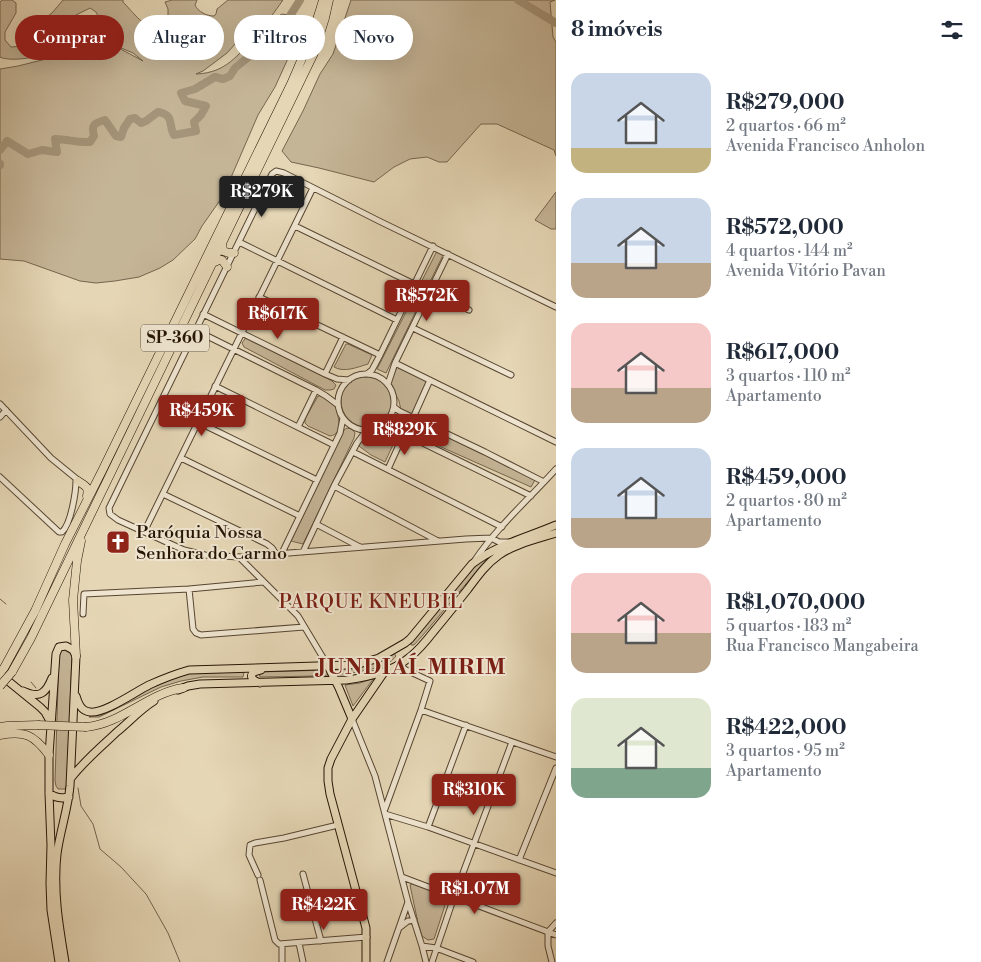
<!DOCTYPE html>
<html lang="pt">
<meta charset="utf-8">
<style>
body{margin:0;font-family:"Libre Bodoni",serif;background:#f2f2f3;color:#1f2937;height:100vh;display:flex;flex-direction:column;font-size:19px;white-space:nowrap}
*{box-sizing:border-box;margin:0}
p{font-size:16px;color:#747a83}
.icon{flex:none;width:28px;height:28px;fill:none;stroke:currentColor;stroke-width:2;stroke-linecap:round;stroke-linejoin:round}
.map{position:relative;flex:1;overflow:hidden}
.details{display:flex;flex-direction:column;background:#fff;width:425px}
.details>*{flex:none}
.guide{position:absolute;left:15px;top:15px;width:465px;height:45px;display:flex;gap:10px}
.price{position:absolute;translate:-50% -42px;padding:0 11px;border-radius:5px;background:#8f2418;color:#fff;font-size:16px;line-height:32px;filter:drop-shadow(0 1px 2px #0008)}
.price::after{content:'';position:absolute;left:50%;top:30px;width:15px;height:11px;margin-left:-8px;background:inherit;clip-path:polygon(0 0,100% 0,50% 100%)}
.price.current{background:#222;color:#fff}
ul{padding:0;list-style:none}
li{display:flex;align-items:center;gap:15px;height:125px;padding:0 15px}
li span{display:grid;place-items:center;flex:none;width:140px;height:100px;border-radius:15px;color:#555}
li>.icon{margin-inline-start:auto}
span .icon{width:60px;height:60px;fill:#fffc;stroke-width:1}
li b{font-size:21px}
h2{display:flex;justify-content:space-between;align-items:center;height:60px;padding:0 15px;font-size:21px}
.tag{padding:0 18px;border-radius:22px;background:#fff;box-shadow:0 5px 20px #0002;font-size:18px;line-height:45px}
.tag.current{background:#8f2418;color:#fff}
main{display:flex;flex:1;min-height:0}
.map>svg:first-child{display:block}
</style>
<main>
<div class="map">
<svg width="556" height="962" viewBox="0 0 556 962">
<rect width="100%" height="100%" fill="#e5d6b5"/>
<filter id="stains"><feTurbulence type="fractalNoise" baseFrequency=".004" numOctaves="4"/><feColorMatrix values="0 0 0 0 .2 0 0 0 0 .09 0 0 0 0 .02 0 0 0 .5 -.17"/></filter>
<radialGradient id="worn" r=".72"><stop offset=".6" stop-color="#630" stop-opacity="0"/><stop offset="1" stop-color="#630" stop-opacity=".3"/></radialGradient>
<path fill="#c5b597" stroke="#76654e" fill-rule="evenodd" d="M2,0H12L16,3V13L5,32V40L11,47L26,46C31,38 33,30 38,24C42,19 47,17 52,13C56,9 59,4 63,0H123V2C132,11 146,31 160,29C163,29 166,26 168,25V9L165,2L172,0H197L195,5C198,12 207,16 214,16L216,14L217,9L228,0H283L268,21L267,23L282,14L301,17L300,32L275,87L258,115L223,196L202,226L195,239L173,260L160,268L139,277L115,281L96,283L80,281L24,261L0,259V69L18,66L50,58L60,46L79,20L98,19L105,33L115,46L143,61L133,53L119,47L104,28L96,12L90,8L74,16L61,30L56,32C54,38 53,45 49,50C41,58 10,62 0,57V2ZM257,27L262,28C242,49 230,73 196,74L203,71L227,53L245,33Z
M351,0H555L550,2L553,37L556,42V156L554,150L497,124H481L447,162H439L427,157L410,159L394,167L374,182L319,168L291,162L282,151L303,111L320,74L333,54Z
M556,192V229H551L535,220Z
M437,251L443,255L386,373L377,369Z
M247,336L332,381L336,385L334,389L330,390H325L244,347L242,343Z
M346,344H348L372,355L368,364C358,367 344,373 334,367Z
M397,367L428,382L412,415L401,410L399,401L390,384Z
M341 401a26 26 0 1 1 52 0a26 26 0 1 1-52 0Z
M318,396H322L335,403C337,414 345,434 330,436L308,426L305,423V419Z
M401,414L535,480L531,487L421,438L397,425L394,420L395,416Z
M347,428L352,429L355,433L354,438L303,544L291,541L344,430Z
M387,428L398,434L385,462L371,455L359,446L365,436L375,435Z
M492,553L423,635L414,645H411V643L478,563Z
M69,649L72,654L67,784L65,789H58L56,786L55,781L59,655L61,650Z
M394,653L396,656C382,679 287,676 260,677L259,672L330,670L365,665Z
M241,670L244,672L243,677H203L181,681L161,687L99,717H89L106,711L155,685L188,673Z
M374,678L353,706L345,685L360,683Z
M414,883L448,896L434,939L428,940L422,936L418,923L410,885Z"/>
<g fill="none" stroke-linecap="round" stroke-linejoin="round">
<path stroke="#72614b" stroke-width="1" d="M0,599L6,604
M31,682L36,688
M78,788L81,806L93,824L100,849L121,867L146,894L168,933L180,962"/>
<path stroke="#a49479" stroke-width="8" d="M518,0L556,23
M0,150L7,141L28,154L42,150L57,152L55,139C68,139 77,143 90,142L94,136C91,125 94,123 105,120L116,136L121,137L124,128L130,119L135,118L141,123L146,121L158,112C175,115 168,125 174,135L196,131L194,122L201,115L206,106L185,101L181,93L195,89L215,77L223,79L230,76L235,68L262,46L288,19L300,0
M0,164V165"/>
<g stroke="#564531" stroke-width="7">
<path id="minor" d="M295,226L414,284
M239,242L397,320
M430,292L469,310
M259,297L380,355
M203,314L325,374L337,379L349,380
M413,328L511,375
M195,330L316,390L326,396L338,405
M395,363L556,442
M338 402a28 28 0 1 1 56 0a28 28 0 1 1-56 0Z
M325,374L343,337
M367,374L372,370L380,355L433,246
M388,384L395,363L448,254
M215,386L334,445
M0,404L51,458L78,480
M394,407L399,411L485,452L544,482
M0,417L6,410
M413,418L430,380
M198,422L317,480
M384,424L531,496
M298,427L316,390
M353,452L502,527
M181,458L300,516
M388,469L404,434
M0,477L59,532H62C71,524 76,492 76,480
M334,486L438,541
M163,494L267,544L272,548L276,554
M316,524L360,547
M144,532L313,188
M510,542H499L491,538L466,539L239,557L205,555L184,550L118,520L110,514L109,508L270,178L272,174L276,171L284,173L379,221L556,307
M303,552L334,486L357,443L366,431
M282,553L340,433L343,418
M239,557L298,616L328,666
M475,560C498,526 529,499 556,469
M189,589L193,629L196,633L201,635L304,627
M83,614L84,594L189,589L263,582
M421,710L556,757
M352,719L375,776L408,902L422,946L426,962
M385,809L421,710L430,681L402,668L399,664
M385,814L428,827L556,873
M428,827L466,725
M519,860L556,768
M303,874L321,941
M258,875L249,855L250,845L255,843L284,838L338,825
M402,877L556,935
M260,880L275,940L279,944L367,937
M399,928L408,921L414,920
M299,943L303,962
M422,946L436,948L473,962
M282,962V945
M387,962L408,902
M432,962L454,897L512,742
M552,962L548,946V932L556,923"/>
</g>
<g stroke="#261505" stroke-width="9">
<path id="major" d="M328,666L339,688L352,719
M2,676L40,707L45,712L50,721
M260,683C254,681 248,677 254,672L261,670
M178,690L188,686L200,684L346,680C369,677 392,672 410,657C419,650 427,640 434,631C445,618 456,604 468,589C477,577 486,564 499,555C515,544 537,539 556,533
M23,691C40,699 46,693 52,678
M76,696C78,703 81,711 90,712C104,714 135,692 149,685C162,679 175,674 189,670L348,665L359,664L379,658L405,643L410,639L472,564C498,544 526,538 556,525
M71,778C85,760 102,746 118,731C130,721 141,709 154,701
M49,793C55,798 61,799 69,797
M59,962L51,910L50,883L51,845L49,793V755L56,654L59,647L66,646L73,650L76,656L70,786C68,809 60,831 57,854C53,891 59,926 65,962
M366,962V928L330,794L328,781V768L331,759L352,719L385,671"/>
</g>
<g stroke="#261505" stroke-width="9">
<path id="highway" d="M222,242L223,251L229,253H234
M212,263L219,260H222L227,267
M78,481C85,486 89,486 87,496
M76,656L73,600L77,561L81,541
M12,672L31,638L314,53L325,18L329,0
M0,673L4,668L35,611L65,544L102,471L291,84C303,57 315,29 323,0
M0,727L7,726L38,725
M86,727C122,724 148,693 183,688
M0,735C25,731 33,734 49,755"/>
</g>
<use href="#minor" stroke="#eee4cf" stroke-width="5"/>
<use href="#major" stroke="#e5d6b5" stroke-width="7"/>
<use href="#highway" stroke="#e5d6b5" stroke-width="8"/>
<g stroke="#261505" stroke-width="9" stroke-linecap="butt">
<path id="highway-bridge" d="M0,686L12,672
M38,725L86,727"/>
</g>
<use href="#highway-bridge" stroke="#e5d6b5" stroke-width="8"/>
</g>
<defs>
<g id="church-square" transform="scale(1.25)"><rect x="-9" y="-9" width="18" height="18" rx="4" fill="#8f2418" stroke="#eee4cf"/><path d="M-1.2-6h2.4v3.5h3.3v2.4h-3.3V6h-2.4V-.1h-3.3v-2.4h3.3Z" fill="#fff"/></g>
</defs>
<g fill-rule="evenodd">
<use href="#church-square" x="118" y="542"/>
</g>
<g text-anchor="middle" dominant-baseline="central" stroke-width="4" stroke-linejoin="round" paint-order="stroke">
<rect fill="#eee4cf" stroke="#625342" stroke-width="1" x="141" y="324.5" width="68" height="27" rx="4"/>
<g font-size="16" font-weight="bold" fill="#261505">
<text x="175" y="338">SP-360</text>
</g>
<g font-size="18" fill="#261505" stroke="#eee4cf" text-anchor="start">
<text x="136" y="532">Paróquia Nossa<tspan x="136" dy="21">Senhora do Carmo</tspan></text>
</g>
<g font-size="19" letter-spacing="1" fill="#7a1f14" stroke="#eee4cf">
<text x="371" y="602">PARQUE KNEUBIL</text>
</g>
<g font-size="22" font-weight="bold" letter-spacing="1" fill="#7a1f14" stroke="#eee4cf">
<text x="412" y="667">JUNDIAÍ-MIRIM</text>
</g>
</g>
<rect width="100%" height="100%" filter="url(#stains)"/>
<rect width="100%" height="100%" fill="url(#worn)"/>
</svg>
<b class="price current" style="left:262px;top:218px">R$279K</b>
<b class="price" style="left:427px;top:322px">R$572K</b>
<b class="price" style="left:278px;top:340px">R$617K</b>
<b class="price" style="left:202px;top:437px">R$459K</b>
<b class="price" style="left:405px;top:456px">R$829K</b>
<b class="price" style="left:474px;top:816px">R$310K</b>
<b class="price" style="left:475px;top:915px">R$1.07M</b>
<b class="price" style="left:324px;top:931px">R$422K</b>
<div class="guide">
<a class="tag current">Comprar</a>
<a class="tag">Alugar</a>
<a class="tag">Filtros</a>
<a class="tag">Novo</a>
</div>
</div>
<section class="details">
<h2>8 imóveis<svg class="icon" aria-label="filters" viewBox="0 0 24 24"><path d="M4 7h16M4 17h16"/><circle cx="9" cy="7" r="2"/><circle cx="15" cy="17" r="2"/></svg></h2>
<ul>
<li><span style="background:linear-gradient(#c9d6e8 75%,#c2b280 0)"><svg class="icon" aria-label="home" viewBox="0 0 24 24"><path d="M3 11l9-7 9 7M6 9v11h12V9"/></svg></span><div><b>R$279,000</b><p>2 quartos · 66 m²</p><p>Avenida Francisco Anholon</p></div></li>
<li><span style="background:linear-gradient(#c9d6e8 65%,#b9a48a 0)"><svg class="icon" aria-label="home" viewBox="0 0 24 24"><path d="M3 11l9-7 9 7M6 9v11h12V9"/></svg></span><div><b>R$572,000</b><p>4 quartos · 144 m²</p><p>Avenida Vitório Pavan</p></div></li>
<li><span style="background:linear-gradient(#f6c9c9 65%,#b9a48a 0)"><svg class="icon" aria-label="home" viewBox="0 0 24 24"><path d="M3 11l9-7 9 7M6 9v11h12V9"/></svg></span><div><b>R$617,000</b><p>3 quartos · 110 m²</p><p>Apartamento</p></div></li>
<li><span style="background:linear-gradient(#c9d6e8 70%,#b9a48a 0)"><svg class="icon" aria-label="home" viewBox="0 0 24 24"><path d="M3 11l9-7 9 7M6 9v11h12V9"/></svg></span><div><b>R$459,000</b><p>2 quartos · 80 m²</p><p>Apartamento</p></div></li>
<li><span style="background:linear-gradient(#f6c9c9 60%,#b9a48a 0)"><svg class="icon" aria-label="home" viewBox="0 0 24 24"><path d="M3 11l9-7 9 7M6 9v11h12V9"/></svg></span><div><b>R$1,070,000</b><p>5 quartos · 183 m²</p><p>Rua Francisco Mangabeira</p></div></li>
<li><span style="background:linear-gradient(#dfe7d0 70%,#7fa58c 0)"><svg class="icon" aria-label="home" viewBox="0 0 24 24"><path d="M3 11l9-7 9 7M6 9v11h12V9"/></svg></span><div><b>R$422,000</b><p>3 quartos · 95 m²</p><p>Apartamento</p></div></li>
</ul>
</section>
</main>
